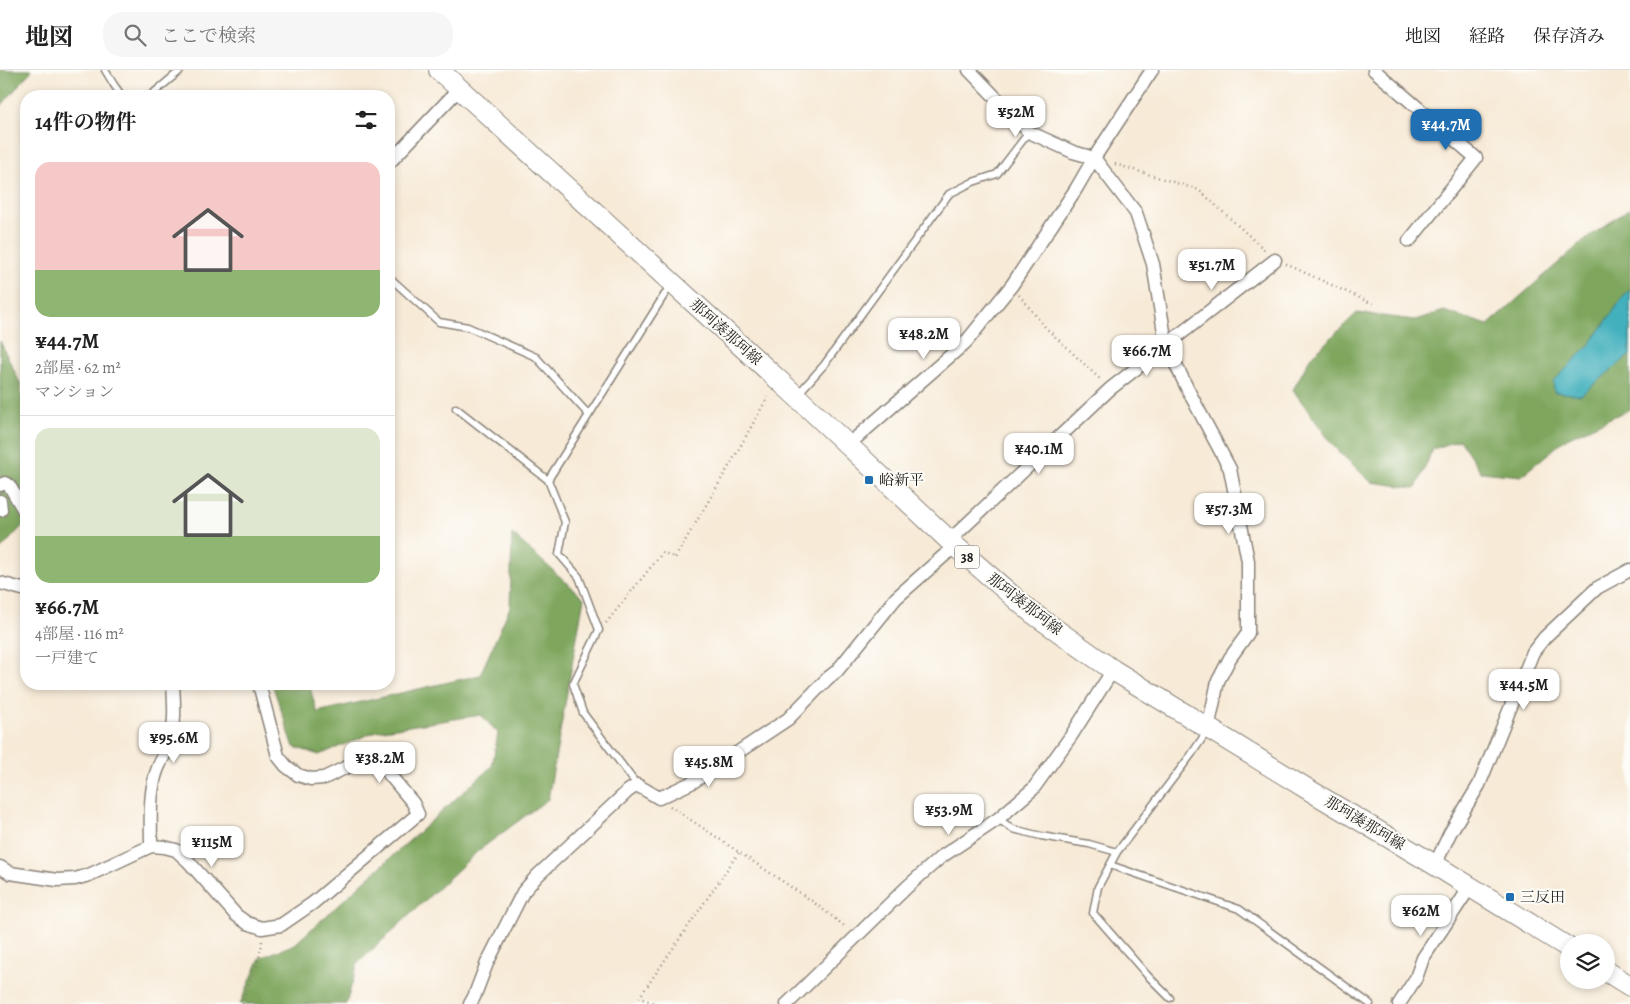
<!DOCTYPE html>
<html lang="ja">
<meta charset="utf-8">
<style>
body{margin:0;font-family:Alegreya,"Noto Serif JP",serif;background:#f6f6f6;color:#222;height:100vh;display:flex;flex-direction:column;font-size:19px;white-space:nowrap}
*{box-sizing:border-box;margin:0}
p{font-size:16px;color:#767676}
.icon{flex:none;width:28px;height:28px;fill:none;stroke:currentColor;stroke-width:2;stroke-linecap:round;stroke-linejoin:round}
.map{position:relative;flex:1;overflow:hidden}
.side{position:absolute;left:20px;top:20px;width:375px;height:600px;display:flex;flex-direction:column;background:#fff;border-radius:20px;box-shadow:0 2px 8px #0003}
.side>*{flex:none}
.tools{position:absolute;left:1560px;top:864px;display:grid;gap:10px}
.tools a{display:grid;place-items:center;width:55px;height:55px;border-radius:50%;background:#fff;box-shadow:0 2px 8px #0003;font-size:25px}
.price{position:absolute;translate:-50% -42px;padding:0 11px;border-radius:10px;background:#fff;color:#222;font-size:16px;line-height:32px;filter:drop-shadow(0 1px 2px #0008)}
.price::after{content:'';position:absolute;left:50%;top:30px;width:15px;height:11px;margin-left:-8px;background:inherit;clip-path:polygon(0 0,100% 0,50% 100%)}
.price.on{background:#1f6fb2;color:#fff}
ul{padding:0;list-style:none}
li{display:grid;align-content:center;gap:10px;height:265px;padding:0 15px}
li+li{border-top:1px solid #e0e0e0}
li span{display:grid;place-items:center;height:155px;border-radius:15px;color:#555}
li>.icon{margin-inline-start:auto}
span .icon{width:90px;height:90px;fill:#fffc;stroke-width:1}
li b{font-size:21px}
h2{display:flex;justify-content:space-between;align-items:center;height:60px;padding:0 15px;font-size:21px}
header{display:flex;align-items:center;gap:30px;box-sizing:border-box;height:70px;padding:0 25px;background:#fff;border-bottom:1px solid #e0e0e0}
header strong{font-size:24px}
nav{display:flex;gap:28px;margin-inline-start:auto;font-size:18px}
.search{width:350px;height:45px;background:#f6f6f6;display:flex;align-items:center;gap:12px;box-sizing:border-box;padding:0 18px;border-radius:20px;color:#767676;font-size:19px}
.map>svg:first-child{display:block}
</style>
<header>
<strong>地図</strong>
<div class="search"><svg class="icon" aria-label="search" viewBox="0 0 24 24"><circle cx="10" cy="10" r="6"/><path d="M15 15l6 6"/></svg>ここで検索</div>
<nav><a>地図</a><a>経路</a><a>保存済み</a></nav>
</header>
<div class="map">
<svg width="1630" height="934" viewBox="0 0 1630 934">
<rect width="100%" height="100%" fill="#fdfcf7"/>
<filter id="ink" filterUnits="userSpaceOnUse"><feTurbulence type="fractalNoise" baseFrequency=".02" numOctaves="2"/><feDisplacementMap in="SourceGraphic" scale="10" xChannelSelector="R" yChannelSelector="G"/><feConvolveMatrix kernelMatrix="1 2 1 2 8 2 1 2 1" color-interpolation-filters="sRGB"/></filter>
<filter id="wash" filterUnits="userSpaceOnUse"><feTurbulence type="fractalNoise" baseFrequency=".0096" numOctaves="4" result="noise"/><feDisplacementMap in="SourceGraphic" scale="20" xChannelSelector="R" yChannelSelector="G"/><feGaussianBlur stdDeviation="1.12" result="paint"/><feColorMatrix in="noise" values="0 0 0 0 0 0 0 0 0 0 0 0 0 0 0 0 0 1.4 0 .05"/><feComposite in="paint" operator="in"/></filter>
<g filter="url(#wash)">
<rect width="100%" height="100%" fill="#f7ead7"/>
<path fill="#7ea65d" stroke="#4d613c" d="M0,0H32L0,37Z
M1630,138V339L1567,368L1521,406L1481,402L1460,370L1433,379L1416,418L1371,412L1335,378L1293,320L1310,288L1357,243L1415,250L1444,241L1488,255L1582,172Z
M0,271L21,315L26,394V452L0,480Z
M512,464L584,528L548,729L478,781L358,893L346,934H240L260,888L295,874L492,696L498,663L481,645L377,661L319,685L294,677L272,614H309L317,642L480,605L510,537Z"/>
<path fill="#42b0bd" stroke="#2f666c" d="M1630,220V285L1581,325L1554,322L1553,312L1591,273L1626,223Z"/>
</g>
<g filter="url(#ink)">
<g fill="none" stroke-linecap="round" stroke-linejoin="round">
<g stroke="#8a837a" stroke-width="9">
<path id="service" d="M105,0L114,15L122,26
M150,26L181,0
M389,207L439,252L468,257L536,287L588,344
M798,324L824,295L949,124L973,112L997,104L1029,62
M456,338L548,410
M637,715L583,643L573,614L599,560L579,507L559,484L565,452L548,410L670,216
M998,749L1013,759L1041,766L1089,774L1117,782
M1110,795L1239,839L1370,934
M1170,928L1147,905L1093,843L1098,817L1117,782L1191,685L1208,660"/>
</g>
<g stroke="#8a837a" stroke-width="15">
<path id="minor" d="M969,0L1029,62L1073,82L1094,88L1136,143L1153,194L1166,274L1188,320L1230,399L1248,491V563L1230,588L1218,611L1208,659
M1374,0L1476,88L1409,171
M389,93L459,19
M848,375L966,272L1012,215L1076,119L1094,88L1152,0
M0,415L5,413L9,415L26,444
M0,431L1,440
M949,471L1110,319L1275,190
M0,513L26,520
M151,776C151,754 149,729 155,707C158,694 166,684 170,671C176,652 174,634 173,614
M1435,795L1450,763L1479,715L1533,582L1545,567L1597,518L1630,500
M0,797L10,803L57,810L75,809L89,805L151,776L164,777L176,780L188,791L236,845L247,853L262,858L281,855L313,833L418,744L413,733L379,692L370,689L351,695L324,708L311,709L298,705L286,696L278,686L259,614
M470,934L474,927L487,893L523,822L537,806L628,721L637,715L659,728L693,712L788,649L828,608L837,601L896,528L955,476
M787,934L907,817L941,787L998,749L1033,719L1071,666L1113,600
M1399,934L1416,908L1423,888L1470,817"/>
</g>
<g stroke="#8a837a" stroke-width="22">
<path id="primary" d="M439,0L796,326L955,476L1031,542L1113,600L1314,723L1435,795L1569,878
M1606,901L1630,916"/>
</g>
<path stroke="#8a837a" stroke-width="2.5" stroke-dasharray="1 4" stroke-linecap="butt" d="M1115,94L1199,120L1267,182
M1286,194L1375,235
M1019,225L1045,257L1102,311
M606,553L663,482L675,488L735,386L770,323
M670,736L812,831L847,858
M243,934C246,911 262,893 262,869
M658,934L639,928L739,782"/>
<use href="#service" stroke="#fff" stroke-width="6"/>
<use href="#minor" stroke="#fff" stroke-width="12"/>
<use href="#primary" stroke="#fff" stroke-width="20"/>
</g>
</g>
<g fill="#1f6fb2" stroke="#fdfcf7" stroke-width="2">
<rect x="864" y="405" width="10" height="10" rx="2.5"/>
<rect x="1505" y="822" width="10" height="10" rx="2.5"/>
</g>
<g text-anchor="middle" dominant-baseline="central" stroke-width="4" stroke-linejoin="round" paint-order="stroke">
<rect fill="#fdfcf7" stroke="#605f5e" stroke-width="1" x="954.5" y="475.5" width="25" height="23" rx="4"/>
<g font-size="14" font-weight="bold" fill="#1c1c1c">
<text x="967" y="487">38</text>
</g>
<g font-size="15" fill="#1c1c1c" stroke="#fdfcf7">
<text transform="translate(726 262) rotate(42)">那珂湊那珂線</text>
<text transform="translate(1025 534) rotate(38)">那珂湊那珂線</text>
<text transform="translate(1365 753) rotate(31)">那珂湊那珂線</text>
</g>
<g font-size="15" fill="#1c1c1c" stroke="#fdfcf7" text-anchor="start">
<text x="879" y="410">峪新平</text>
<text x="1520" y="827">三反田</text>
</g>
</g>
</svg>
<div class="tools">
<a><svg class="icon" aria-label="layers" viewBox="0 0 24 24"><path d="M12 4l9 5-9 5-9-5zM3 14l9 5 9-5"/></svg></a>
</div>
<b class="price" style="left:1016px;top:68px">¥52M</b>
<b class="price on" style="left:1446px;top:81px">¥44.7M</b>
<b class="price" style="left:1212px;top:221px">¥51.7M</b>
<b class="price" style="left:924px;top:290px">¥48.2M</b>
<b class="price" style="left:1147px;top:307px">¥66.7M</b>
<b class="price" style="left:1039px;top:405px">¥40.1M</b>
<b class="price" style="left:1229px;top:465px">¥57.3M</b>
<b class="price" style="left:1524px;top:641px">¥44.5M</b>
<b class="price" style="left:174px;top:694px">¥95.6M</b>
<b class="price" style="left:380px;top:714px">¥38.2M</b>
<b class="price" style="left:709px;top:718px">¥45.8M</b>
<b class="price" style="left:949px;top:766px">¥53.9M</b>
<b class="price" style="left:212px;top:798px">¥115M</b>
<b class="price" style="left:1421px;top:867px">¥62M</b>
<section class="side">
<h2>14件の物件<svg class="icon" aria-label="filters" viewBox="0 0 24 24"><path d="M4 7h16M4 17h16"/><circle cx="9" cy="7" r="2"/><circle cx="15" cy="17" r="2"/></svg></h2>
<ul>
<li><span style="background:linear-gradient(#f6c9c9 70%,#8fb573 0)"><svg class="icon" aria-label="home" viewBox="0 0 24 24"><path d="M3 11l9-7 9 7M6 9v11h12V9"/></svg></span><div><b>¥44.7M</b><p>2部屋 · 62 m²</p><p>マンション</p></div></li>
<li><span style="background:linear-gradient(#dfe7d0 70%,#8fb573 0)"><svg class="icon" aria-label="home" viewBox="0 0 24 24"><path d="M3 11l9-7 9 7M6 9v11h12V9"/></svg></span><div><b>¥66.7M</b><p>4部屋 · 116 m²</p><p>一戸建て</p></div></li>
</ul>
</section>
</div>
